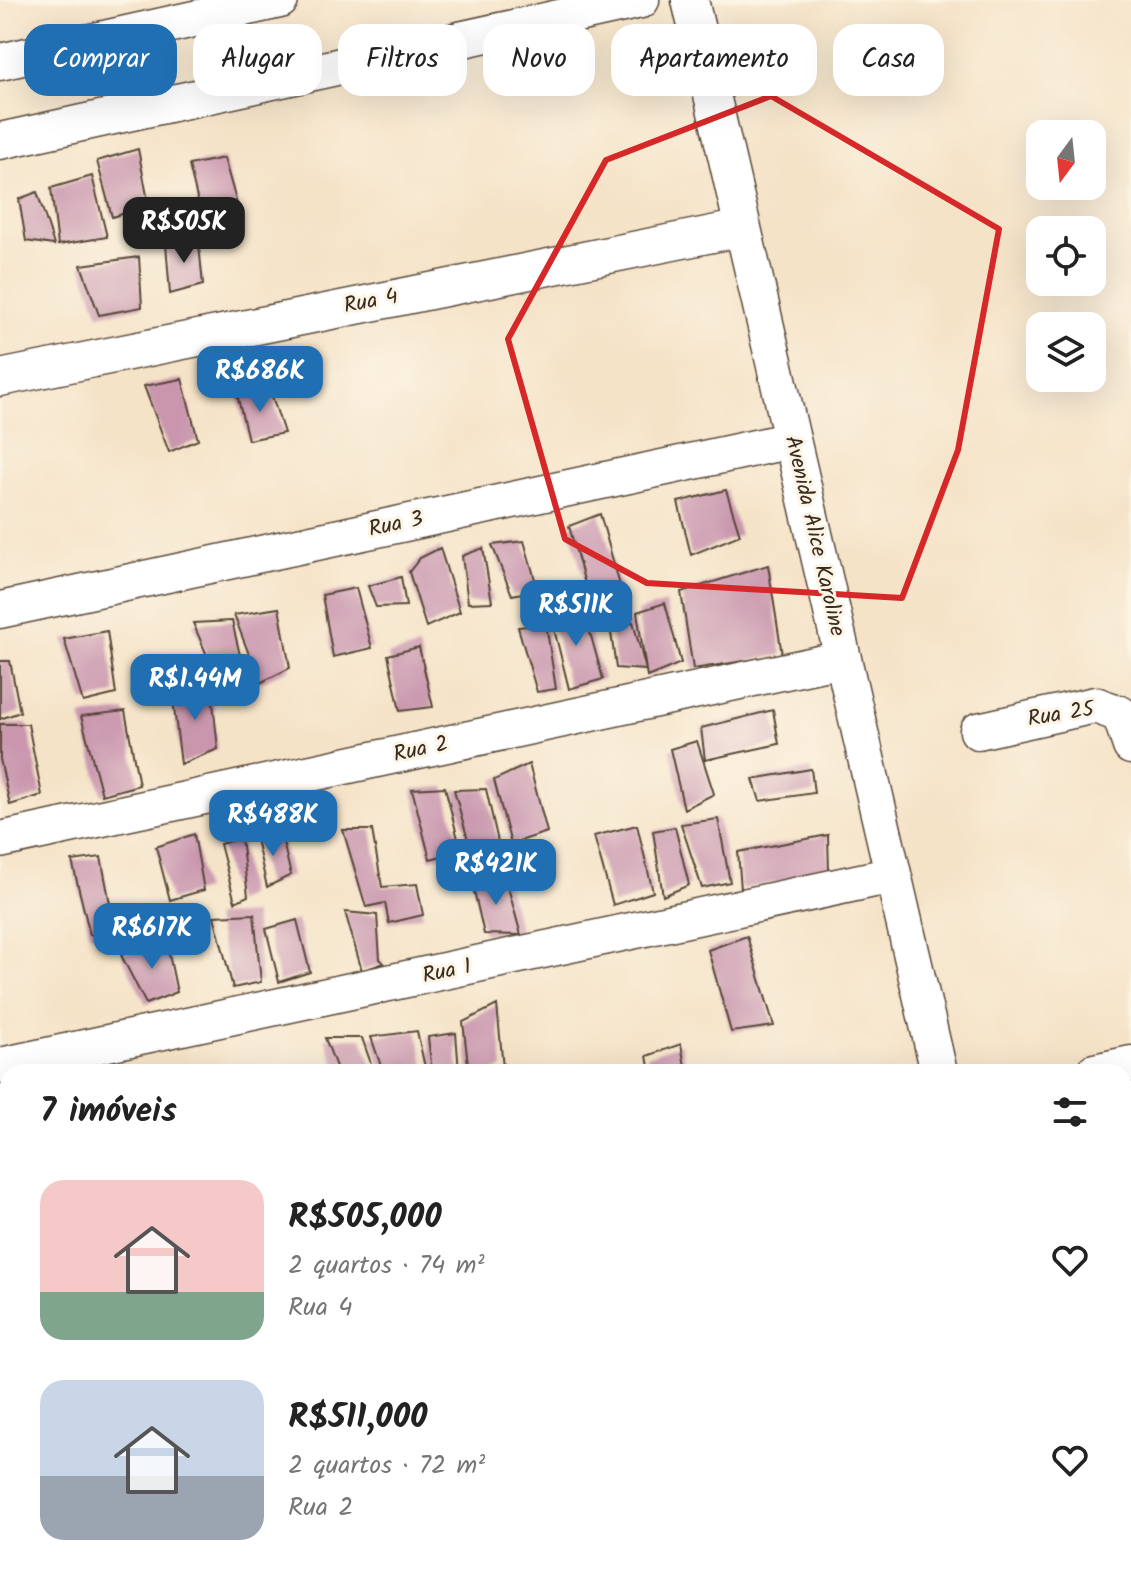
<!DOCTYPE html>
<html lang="pt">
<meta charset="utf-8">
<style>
body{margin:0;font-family:Kalam,sans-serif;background:#f6f6f6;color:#222;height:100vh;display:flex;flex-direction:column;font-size:30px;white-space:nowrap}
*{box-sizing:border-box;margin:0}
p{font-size:26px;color:#767676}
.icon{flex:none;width:44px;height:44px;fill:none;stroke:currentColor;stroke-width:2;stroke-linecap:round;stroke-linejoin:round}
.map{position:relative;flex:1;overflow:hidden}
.details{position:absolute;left:0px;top:1064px;width:1132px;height:512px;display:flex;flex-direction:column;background:#fff;border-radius:24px 24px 0 0;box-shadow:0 8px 32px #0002}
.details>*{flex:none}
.top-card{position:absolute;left:24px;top:24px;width:1084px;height:72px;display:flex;gap:16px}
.needle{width:52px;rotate:195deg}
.controls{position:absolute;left:1026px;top:120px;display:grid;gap:16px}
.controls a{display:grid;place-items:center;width:80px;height:80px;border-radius:16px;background:#fff;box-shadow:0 8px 32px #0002;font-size:40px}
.price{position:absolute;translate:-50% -68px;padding:0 18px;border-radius:16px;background:#1f6fb2;color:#fff;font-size:26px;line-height:52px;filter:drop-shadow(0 2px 4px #0008)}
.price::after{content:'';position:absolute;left:50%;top:48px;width:24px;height:18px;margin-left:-12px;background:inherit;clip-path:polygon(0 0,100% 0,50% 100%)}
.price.active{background:#222;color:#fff}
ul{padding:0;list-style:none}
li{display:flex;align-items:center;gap:24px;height:200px;padding:0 40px}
li span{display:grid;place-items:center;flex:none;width:224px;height:160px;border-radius:24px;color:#555}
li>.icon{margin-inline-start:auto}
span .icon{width:96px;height:96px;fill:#fffc;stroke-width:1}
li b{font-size:34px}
h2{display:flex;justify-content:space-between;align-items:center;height:96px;padding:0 40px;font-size:34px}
.chip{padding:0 28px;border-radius:24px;background:#fff;box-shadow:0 8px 32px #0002;font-size:28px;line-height:72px}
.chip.active{background:#1f6fb2;color:#fff}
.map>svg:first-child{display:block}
</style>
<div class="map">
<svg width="1131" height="1576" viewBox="0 0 1131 1576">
<rect width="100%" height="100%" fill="#fcf5e5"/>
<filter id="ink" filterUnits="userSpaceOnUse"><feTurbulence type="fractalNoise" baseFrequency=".0125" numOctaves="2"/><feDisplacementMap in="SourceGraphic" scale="16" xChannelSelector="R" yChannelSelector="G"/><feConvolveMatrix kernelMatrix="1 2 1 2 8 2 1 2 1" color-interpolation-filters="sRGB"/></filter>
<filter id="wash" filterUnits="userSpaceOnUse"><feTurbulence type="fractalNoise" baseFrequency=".006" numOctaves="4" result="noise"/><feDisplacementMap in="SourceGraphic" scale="32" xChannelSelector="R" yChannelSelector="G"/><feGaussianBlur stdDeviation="1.8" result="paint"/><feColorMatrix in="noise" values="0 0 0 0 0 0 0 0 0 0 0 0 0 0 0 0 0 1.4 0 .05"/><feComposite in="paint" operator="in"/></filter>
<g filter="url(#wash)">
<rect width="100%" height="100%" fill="#f5e3c8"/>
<path fill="#8ac479" stroke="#62774c" stroke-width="2" d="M1131,1359V1533L1124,1502V1361Z"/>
<g id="blocks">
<path fill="#c996ae" d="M138,149L149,206L112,217L97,161Z
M224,158L242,222L204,227L189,165Z
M92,176L107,237L58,245L51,188Z
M37,192L54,245L26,241L19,199Z
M198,235L203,285L170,294L166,244Z
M139,257L142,307L99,315L81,265Z
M182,379L198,440L169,452L144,386Z
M269,387L284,433L248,440L237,394Z
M726,490L740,535L691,555L678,502Z
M600,514L621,589L589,598L569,526Z
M524,541L538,590L512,595L492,545Z
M440,548L460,612L426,627L409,572L420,558Z
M483,548L492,602L468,603L462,556Z
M768,565L782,655L693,669L681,592Z
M401,577L406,606L376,607L368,586Z
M356,588L372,648L333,657L322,595Z
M665,603L681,663L647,677L646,670L616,668L610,626L633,622L646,670L637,612Z
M279,608L290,668L260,683L234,615Z
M584,611L603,679L569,689L550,613Z
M232,621L243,668L215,674L193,623Z
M546,624L556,689L537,692L518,627Z
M107,631L116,694L83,702L64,639Z
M419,647L433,707L400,711L388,655Z
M0,661H10L20,712L0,719Z
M211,684L218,749L181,764L172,692Z
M773,710L779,744L705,760L701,728Z
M125,711L139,785L102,795L81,716Z
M0,724H28L42,795L10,805L0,759Z
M697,741L714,794L684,809L670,749Z
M529,764L547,832L511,844L494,780Z
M811,769L814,793L760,801L753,779Z
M445,787L461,851L430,859L412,789Z
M486,789L499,846L470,847L454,790Z
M718,819L730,882L702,888L681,824Z
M637,825L653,892L613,905L594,836Z
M675,827L689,885L663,896L653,831Z
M280,830L291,875L267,887L256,839Z
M343,830H372L382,887L417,884L423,915L389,923L385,903L366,907Z
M194,834L204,890L170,900L156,847Z
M828,835L829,873L741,889L738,852Z
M241,838L248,896L235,902L220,844Z
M101,857L116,935H90L72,861Z
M471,878L506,880L521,935L484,934Z
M345,912L377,915L380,959L384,963L362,971Z
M254,914L261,982L233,988L214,916Z
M297,920L310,972L279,982L266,929Z
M747,936L774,1026L731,1032L708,950Z
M166,940L177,992L146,1004L121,955Z
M497,1005L503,1068L493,1072H469L463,1022Z
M417,1031L426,1072H383L371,1037Z
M456,1033L459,1072H432L428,1037Z
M325,1038H362L374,1072H338Z
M681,1044L686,1072H650L647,1056Z
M690,1568H969L970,1576H693Z"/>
</g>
</g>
<g filter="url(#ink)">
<use href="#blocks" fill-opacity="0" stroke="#574638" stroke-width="2"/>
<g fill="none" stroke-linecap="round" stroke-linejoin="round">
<g stroke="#574638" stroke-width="39">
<path id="minor" d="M690,0L939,1072
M0,62L280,0
M0,141L641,0
M0,378L742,228
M0,610L792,440
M978,731L1095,705L1120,714L1131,746
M0,840L842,659
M0,1066L893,875
M1094,1072L1131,1064
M0,1311L8,1310
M1124,1352L1131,1351
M81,1568L83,1576
M1024,1568L1026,1576"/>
</g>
<use href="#minor" stroke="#fff" stroke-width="36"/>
</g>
</g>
<path fill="none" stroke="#d62828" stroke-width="6" stroke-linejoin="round" d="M771,96L999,229L958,450L902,598L647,583L565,539L508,339L606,160Z"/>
<g text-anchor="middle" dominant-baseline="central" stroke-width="6" stroke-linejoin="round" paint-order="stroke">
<g font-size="22" fill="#3b2a1e" stroke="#fcf5e5">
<text transform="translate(371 302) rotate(-11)">Rua 4</text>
<text transform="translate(396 525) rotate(-12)">Rua 3</text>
<text transform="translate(814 536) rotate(77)">Avenida Alice Karoline</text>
<text transform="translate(1061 715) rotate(-9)">Rua 25</text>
<text transform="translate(421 750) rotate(-12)">Rua 2</text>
<text transform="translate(447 972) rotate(-12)">Rua 1</text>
</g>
</g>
</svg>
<div class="controls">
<a><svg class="needle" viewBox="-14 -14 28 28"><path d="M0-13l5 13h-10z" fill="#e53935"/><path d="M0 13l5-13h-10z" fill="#767676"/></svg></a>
<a><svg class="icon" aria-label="locate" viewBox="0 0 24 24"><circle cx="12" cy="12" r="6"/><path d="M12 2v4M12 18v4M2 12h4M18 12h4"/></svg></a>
<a><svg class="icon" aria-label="layers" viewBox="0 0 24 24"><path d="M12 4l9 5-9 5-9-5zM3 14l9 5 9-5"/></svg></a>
</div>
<b class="price active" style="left:184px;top:265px">R$505K</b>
<b class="price" style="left:260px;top:414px">R$686K</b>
<b class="price" style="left:576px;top:648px">R$511K</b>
<b class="price" style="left:195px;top:722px">R$1.44M</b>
<b class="price" style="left:273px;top:858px">R$488K</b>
<b class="price" style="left:496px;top:907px">R$421K</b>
<b class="price" style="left:152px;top:971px">R$617K</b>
<div class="top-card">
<a class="chip active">Comprar</a>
<a class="chip">Alugar</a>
<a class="chip">Filtros</a>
<a class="chip">Novo</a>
<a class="chip">Apartamento</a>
<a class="chip">Casa</a>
</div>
<section class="details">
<h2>7 imóveis<svg class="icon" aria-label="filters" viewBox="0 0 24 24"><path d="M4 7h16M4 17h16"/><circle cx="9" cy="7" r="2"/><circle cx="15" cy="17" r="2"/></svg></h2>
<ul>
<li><span style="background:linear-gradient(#f6c9c9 70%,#7fa58c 0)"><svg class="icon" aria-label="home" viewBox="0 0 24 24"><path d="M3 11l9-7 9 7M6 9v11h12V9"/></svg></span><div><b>R$505,000</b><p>2 quartos · 74 m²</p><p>Rua 4</p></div><svg class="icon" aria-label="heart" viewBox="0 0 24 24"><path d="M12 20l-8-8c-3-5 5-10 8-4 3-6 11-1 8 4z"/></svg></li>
<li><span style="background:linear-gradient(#c9d6e8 60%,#9aa5b1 0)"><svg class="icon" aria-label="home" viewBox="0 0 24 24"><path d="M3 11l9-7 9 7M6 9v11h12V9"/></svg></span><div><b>R$511,000</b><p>2 quartos · 72 m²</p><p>Rua 2</p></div><svg class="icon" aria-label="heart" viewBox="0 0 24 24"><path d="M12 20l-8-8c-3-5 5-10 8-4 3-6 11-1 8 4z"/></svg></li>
</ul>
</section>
</div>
